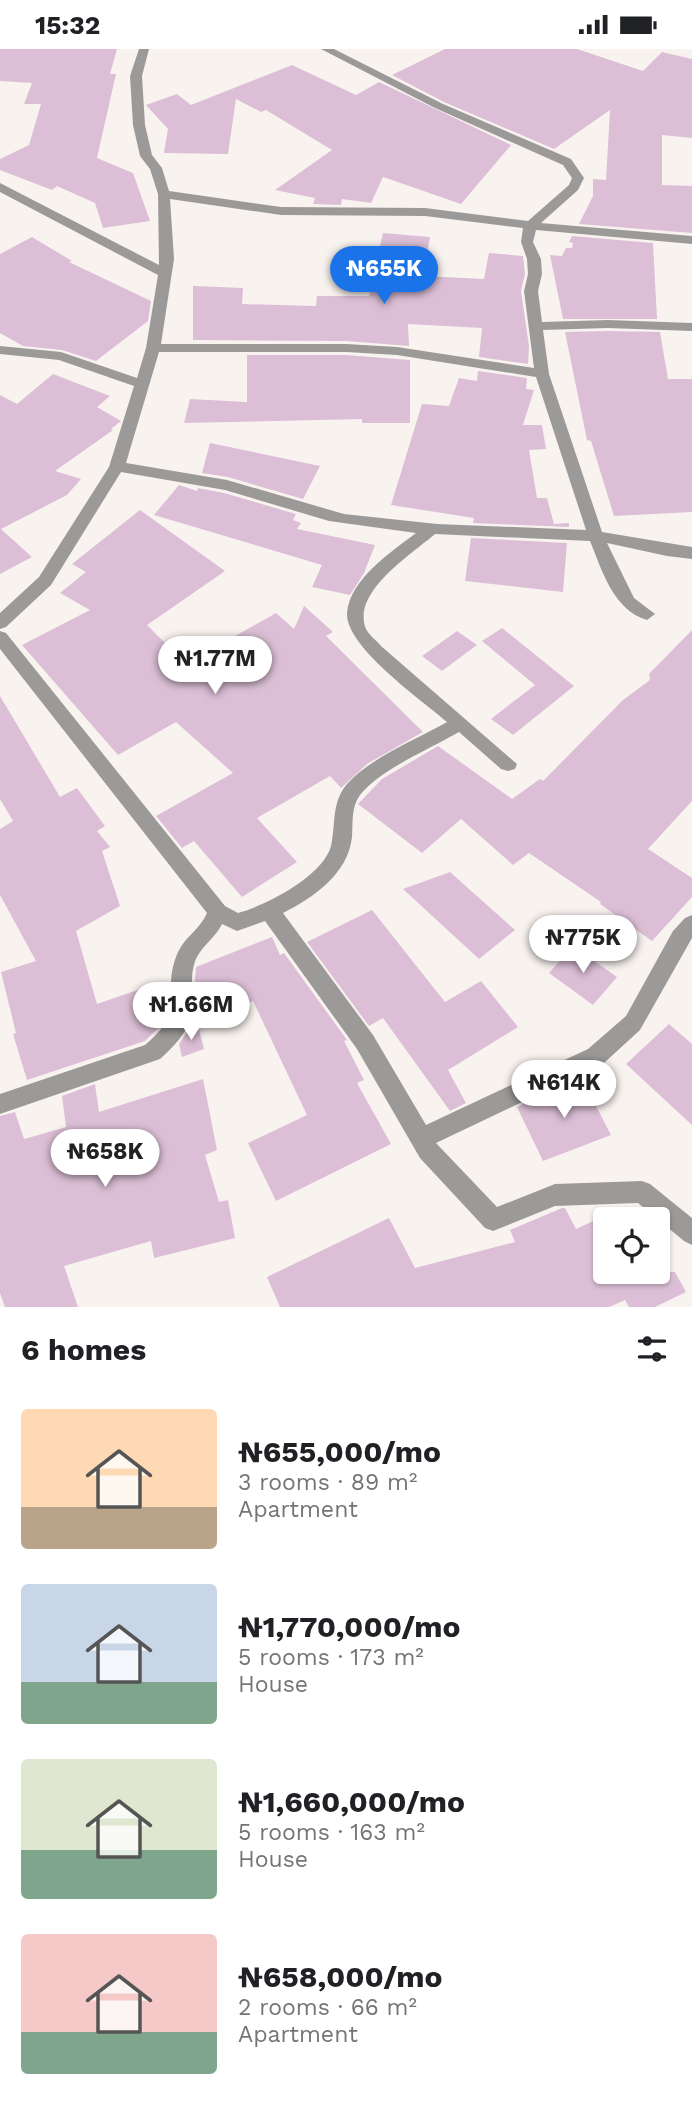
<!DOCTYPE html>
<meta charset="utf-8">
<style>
body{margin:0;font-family:"Work Sans",sans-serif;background:#f6f6f6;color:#202124;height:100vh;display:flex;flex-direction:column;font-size:26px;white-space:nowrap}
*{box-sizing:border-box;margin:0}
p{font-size:23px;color:#757577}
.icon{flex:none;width:38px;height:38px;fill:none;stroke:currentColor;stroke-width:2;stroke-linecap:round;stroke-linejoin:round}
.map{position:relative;height:1258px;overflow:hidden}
.details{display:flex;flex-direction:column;background:#fff;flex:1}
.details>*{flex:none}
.fabs{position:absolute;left:593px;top:1158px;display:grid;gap:14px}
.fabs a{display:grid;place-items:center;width:77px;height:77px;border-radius:7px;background:#fff;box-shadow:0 2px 5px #0004;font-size:35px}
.price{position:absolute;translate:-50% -60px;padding:0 16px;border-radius:24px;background:#fff;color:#222;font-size:23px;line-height:46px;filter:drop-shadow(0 2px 4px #0008)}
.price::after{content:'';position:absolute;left:50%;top:42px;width:21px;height:16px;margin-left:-10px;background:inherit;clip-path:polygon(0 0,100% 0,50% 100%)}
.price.active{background:#1a73e8;color:#fff}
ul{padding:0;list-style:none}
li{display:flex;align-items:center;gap:21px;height:175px;padding:0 21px}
li span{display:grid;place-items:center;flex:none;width:196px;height:140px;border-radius:7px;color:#555}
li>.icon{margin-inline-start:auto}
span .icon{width:84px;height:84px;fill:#fffc;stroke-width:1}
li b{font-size:30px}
h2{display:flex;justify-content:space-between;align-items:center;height:84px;padding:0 21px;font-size:30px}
.status{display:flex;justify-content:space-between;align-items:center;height:49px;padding:0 35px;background:#fff;direction:ltr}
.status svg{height:19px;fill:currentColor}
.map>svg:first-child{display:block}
</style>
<div class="status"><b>15:32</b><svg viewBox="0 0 49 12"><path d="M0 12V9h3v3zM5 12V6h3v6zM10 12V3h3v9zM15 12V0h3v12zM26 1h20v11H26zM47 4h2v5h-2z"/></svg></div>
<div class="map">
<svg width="692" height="1258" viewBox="0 0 692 1258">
<rect width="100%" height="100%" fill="#f9f3f0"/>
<path fill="#dcbfd6" d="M0,0H117L110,25H116L97,109L133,124L150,172L103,179L95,154L57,137L52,141L0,121V110L29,96L41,55H24L32,34L0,32Z
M445,0H577L643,22L662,3L692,10V89L662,86V136L692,137V184L579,175L593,147V130L606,131L610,61L554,100L444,53L392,26Z
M292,16L356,46L379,33L511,96L461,155L383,128L371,154L342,150L341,156L313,155L315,149L275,141L332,101L266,61L261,63L236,50L228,105L164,104L168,80L146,56L177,45L191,56Z
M383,184L430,188L423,227L484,230L489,204L523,207L525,225L521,242L529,297L528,315L479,308L482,279L408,275L409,297L346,292L193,291V237L243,239L242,255L316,257L317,247H369Z
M572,187L653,194L657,270H563L550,206L562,207L566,199H572L573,194L569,193Z
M32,188L72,212L69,213L151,252L148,272L96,312L62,301L23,297L0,284V205Z
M608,282L660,283L668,330H692V463L614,467L591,392L587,391L565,283Z
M247,306H346L410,311V374H362V370L184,374L190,350L247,353Z
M478,322L527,329L526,340L534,341L523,376H542L546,400L529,401L537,449H547L554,475L569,474V478L473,474L474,469L391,456L422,355L449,357L459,329L477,332Z
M53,325L110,347L97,358L121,372L111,380L113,381L55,422L81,430L67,446L1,480L32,508L0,525V346L17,355Z
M210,394L320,417L303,450L228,428L202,424Z
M179,436L197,442L198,439L224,444L296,465L293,471L301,474L297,480L375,496L364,524L350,546L312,538L322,516L154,466Z
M140,461L225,522L147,576L186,615L276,564L294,580L304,557L333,583L326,587L423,683L367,715L341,739L330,727L257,769L297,813L242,848L194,792L182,799L156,767L233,724L176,673L118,706L22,596L90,561L60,544L86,523L72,515Z
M471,489L567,494L563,543L465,532Z
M502,579L574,637L513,686L491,670L535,636L482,592Z
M692,581V752L648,800L692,829V848L652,892L600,855L601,853L529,804L513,816L461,770L422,804L358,755L382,730L438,697L512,750L540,730L543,732L623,651L650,631L649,625Z
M457,582L477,596L442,622L422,607Z
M0,647L60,748L77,739L105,777L97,782L110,798L102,802L120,857L76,882L97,955L146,938L159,978L145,992L27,1031L13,985L16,984L1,923L36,912L0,846V780L13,772L0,750Z
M450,823L515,881L479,910L403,840Z
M372,861L445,953L481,932L518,978L448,1021L466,1054L450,1062L383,969L369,977L307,893Z
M272,888L280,906L284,904L347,991L344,992L364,1031L357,1034L391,1095L276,1152L248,1094L307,1066L253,952L208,971L195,942V932L196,918Z
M573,897L617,928L593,956L549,924Z
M669,975L692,995V1076L626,1015Z
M198,977L204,1000L182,1008L179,995L189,980Z
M581,1028L611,1086L543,1112L517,1058Z
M203,1030L217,1101L205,1106L219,1153L228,1151L235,1189L154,1209L151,1192L64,1217L78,1258H5L0,1244V1067L15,1063L24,1090L66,1078L62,1047L95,1035L99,1063Z
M562,1159H565L576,1180L606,1166V1223H675L686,1243L655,1258H629L625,1251L609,1258H280L267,1228L389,1169L415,1219L515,1193L510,1181Z"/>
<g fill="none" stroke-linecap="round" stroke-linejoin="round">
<path fill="#9c9a98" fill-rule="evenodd" d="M139,0H149L142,27L145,76L152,106L162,119L169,142L281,158L425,159L528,172L569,136L572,129L563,116L435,59L321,0H334L443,55L571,110L584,129L578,141L541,174L692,187V195L536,181L533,193L541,210L542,225L538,242L542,273L608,271L692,274V282L608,279L543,281L549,325L602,483L692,498V510L667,507L607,494L634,549L655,565L647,571C613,561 602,521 590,492L435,485C412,505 351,543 366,580C369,586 377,592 381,597L517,715L515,720L508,722L501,720L459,683C430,700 381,720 360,746C351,758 353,774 352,788C348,825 313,849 283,864L373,986L426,1076L588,1000L626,967L673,882L685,869L692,866V889L640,981L604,1014L436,1094L497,1158L555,1135L642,1132L650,1135L692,1169V1196L684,1192L638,1154L555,1157L493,1182L485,1179L420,1109L357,1000L265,872L237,882L222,875C215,890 198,899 194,916C191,926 192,938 193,949C194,976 179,993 160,1010L0,1065V1045L145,996C190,958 159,947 178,903C185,888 200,880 207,864L0,600V582L6,584L225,857L238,864C267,856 323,827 331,797C336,775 331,754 347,735C370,709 417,690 447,673C423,652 345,598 347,564C350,530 391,503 416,484L329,472L225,441L121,423L51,536L6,578L0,580V564L39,528L109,418L134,337L59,311L0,305V297L61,303L137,329L146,299L158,226L0,143V134L159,216L158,145L150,120L140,107L133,76L130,27ZM170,150L281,166L425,167L523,179L521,193L527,210L528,225L524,242L534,319L397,298L346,295H161L174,210ZM159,303H346L397,306L536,328L586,481L437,475L344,465L227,431L126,414Z"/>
</g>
</svg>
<div class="fabs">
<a><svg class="icon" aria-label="locate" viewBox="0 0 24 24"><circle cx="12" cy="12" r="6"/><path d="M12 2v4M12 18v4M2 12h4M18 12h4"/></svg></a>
</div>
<b class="price active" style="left:384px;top:257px">₦655K</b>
<b class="price" style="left:215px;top:647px">₦1.77M</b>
<b class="price" style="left:583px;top:926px">₦775K</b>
<b class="price" style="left:191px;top:993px">₦1.66M</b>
<b class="price" style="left:564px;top:1071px">₦614K</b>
<b class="price" style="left:105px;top:1140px">₦658K</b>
</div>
<section class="details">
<h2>6 homes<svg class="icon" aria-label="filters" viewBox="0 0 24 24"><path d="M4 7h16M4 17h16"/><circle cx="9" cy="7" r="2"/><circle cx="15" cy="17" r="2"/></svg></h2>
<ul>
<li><span style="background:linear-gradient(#ffd9b3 70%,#b9a48a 0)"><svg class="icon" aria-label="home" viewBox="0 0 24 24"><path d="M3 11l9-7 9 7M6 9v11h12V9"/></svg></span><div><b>₦655,000/mo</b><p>3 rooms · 89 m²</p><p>Apartment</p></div></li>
<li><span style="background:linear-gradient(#c9d6e8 70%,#7fa58c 0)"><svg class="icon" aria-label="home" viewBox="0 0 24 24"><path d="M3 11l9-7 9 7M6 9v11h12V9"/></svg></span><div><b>₦1,770,000/mo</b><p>5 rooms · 173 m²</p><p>House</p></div></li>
<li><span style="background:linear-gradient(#dfe7d0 65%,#7fa58c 0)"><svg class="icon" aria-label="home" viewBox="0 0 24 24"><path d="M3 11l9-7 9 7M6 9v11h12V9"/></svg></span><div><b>₦1,660,000/mo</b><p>5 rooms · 163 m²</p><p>House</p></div></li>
<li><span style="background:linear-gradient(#f6c9c9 70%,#7fa58c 0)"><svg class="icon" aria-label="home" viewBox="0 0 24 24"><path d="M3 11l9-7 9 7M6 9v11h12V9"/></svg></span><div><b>₦658,000/mo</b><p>2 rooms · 66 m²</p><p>Apartment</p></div></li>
</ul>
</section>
